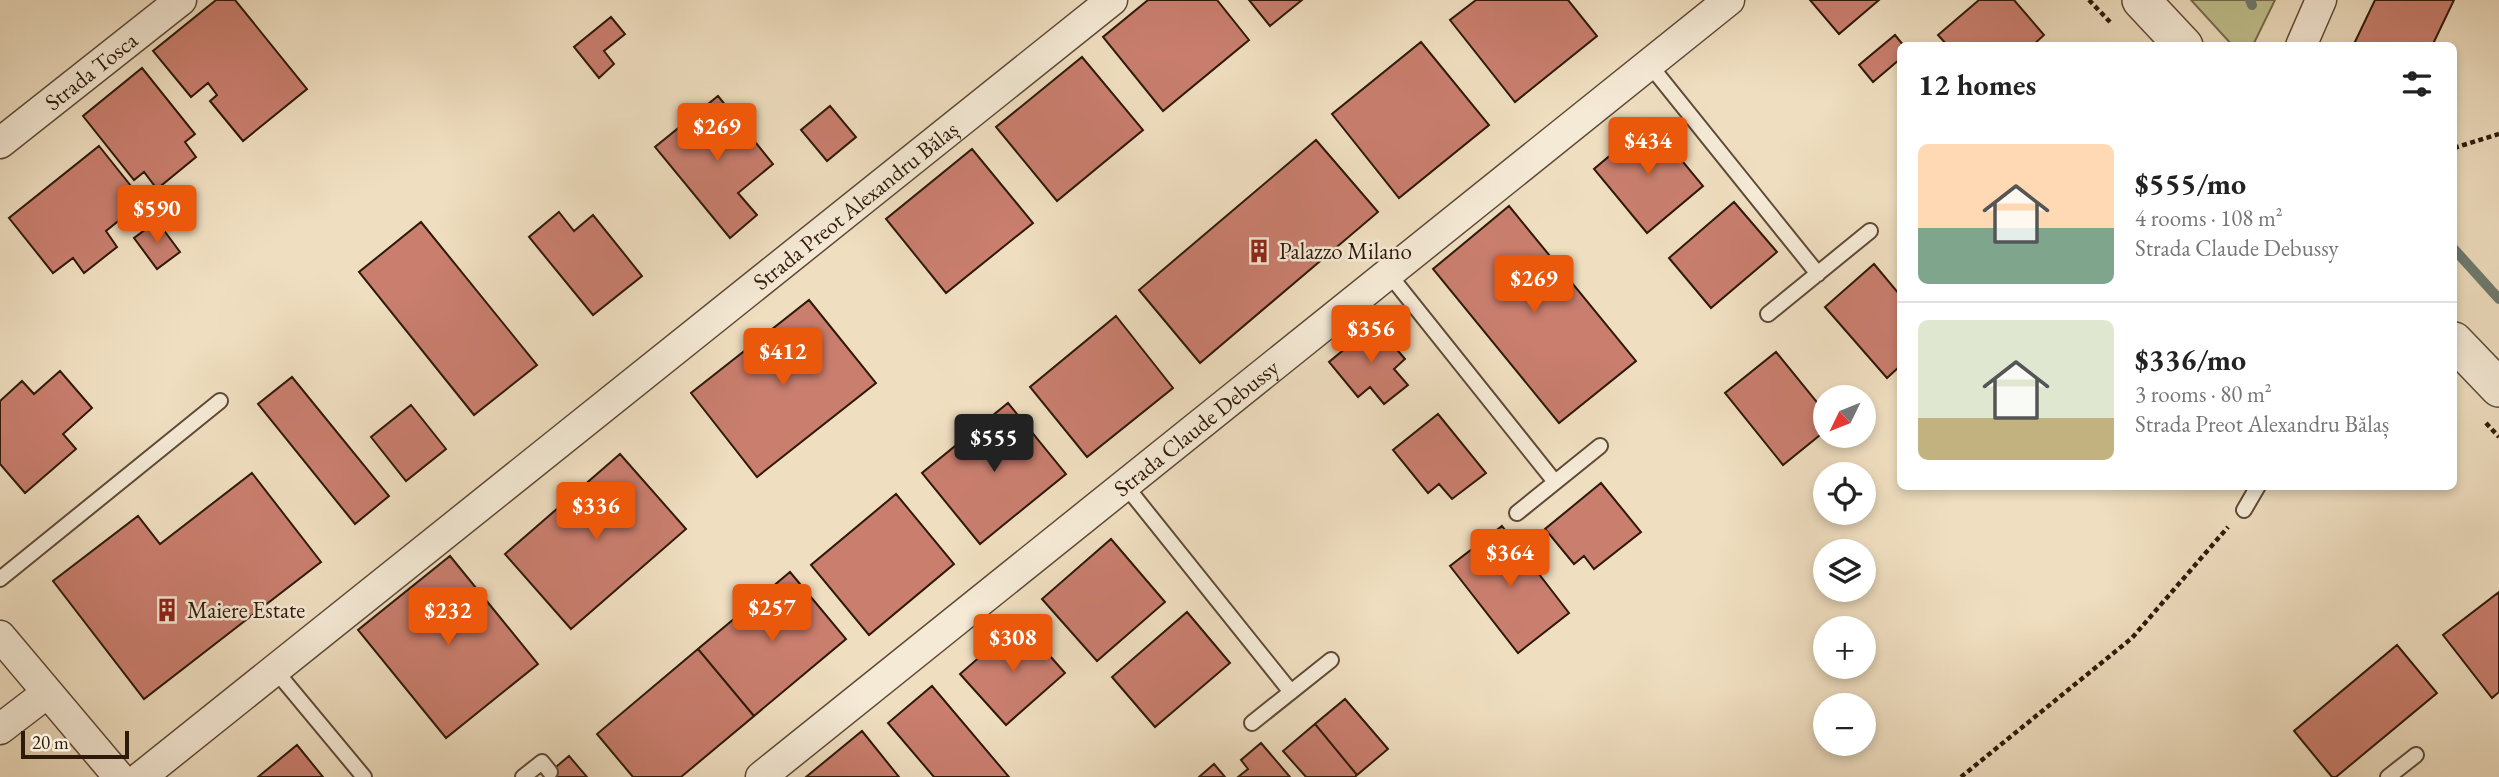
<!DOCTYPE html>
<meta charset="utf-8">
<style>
body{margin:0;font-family:"EB Garamond",serif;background:#f6f6f6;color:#222;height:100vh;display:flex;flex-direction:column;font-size:26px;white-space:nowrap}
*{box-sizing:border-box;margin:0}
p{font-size:23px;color:#767676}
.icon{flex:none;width:38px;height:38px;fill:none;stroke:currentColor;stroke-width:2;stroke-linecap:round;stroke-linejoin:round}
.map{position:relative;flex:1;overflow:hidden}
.side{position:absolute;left:1897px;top:42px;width:560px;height:448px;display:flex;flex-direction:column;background:#fff;border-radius:10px;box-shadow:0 4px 10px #0003}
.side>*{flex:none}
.needle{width:46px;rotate:227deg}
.tools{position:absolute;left:1813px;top:385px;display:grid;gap:14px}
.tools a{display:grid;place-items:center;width:63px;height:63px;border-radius:50%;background:#fff;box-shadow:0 4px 10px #0003;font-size:35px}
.scale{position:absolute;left:21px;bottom:18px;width:108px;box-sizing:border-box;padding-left:7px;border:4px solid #2f1909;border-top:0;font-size:19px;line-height:24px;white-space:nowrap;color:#2f1909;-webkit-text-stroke:5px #f5ead6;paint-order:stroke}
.price{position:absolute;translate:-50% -60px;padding:0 16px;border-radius:7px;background:#ea580c;color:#fff;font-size:23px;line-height:46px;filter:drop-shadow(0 2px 4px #0008)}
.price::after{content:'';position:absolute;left:50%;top:42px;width:21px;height:16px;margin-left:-10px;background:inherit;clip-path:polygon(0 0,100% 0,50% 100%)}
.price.on{background:#222;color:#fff}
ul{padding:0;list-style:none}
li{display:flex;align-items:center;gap:21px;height:175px;padding:0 21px}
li+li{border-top:2px solid #e0e0e0}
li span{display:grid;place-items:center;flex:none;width:196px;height:140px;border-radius:10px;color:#555}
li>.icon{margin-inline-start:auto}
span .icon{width:84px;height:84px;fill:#fffc;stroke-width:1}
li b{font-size:30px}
h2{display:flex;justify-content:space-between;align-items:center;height:84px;padding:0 21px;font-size:30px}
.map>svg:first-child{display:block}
</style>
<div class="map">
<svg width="2499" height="777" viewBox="0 0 2499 777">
<rect width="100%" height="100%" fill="#efdec0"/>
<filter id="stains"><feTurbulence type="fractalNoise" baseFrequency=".00286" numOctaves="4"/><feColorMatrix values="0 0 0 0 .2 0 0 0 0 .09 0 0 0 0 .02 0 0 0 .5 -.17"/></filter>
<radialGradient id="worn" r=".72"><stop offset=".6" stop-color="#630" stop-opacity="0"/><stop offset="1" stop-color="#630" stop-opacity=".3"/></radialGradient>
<path fill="#bfc08e" stroke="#776c4c" stroke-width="2" d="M2191,0H2275L2253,45L2233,46Z"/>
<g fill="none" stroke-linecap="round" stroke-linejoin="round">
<path stroke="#6f7b6f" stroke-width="10" d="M2250,0L2252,5
M2454,249L2499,299"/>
</g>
<path fill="#c97e6e" stroke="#2f1909" stroke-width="2" d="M216,0H235L307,89L243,141L210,101L217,95L208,83L191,97L153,51Z
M1148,0H1217L1249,40L1163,111L1103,37Z
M1249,0H1302L1270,26Z
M1476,0H1568L1597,36L1515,102L1450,20Z
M1810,0H1879L1839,34Z
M1979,0H2014L2044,35L2032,46H1948L1938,35Z
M2375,0H2454L2432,46H2353Z
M611,17L625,34L604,51L614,64L599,78L574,47Z
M1895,35L1904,46H1900V59L1873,82L1859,65Z
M1421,42L1489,125L1399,198L1332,114Z
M1082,57L1143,130L1057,201L996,127Z
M142,68L195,134L185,142L196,157L157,189L144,172L134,180L83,116Z
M718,96L773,164L738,193L757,215L730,238L655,147Z
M830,106L856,137L827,161L801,130Z
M1650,122L1703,186L1647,233L1594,169Z
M1316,140L1378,212L1200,363L1139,290Z
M99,146L143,201L106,231L117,247L84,273L73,258L53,273L9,218Z
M972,149L1033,223L946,293L886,219Z
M1734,202L1777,252L1711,308L1669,258Z
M1509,206L1636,361L1559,423L1433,269Z
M559,212L574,231L593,215L642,276L593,315L529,237Z
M157,221L180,252L157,269L134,238Z
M421,222L537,365L474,415L359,272Z
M1874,264L1900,295V366L1887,378L1825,307Z
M809,300L876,383L757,477L691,393Z
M1116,316L1173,388L1087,457L1030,387Z
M1375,324L1405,359L1394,369L1408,385L1384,404L1370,387L1358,397L1329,362Z
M1776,352L1825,412V431L1783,465L1725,393Z
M60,371L92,408L63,434L76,449L25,493L0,464V401L22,381L34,394Z
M292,377L389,496L355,524L258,404Z
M1008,403L1066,474L980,544L922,473Z
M411,405L446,449L406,481L371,437Z
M1438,414L1486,473L1452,499L1439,484L1428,493L1393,450Z
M620,454L686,529L571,629L505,554Z
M252,473L321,562L144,699L53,581L138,516L160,544Z
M1601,483L1641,532L1594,569L1584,556L1574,564L1545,529Z
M896,494L954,564L869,635L811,565Z
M1502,526L1569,613L1518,653L1450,566Z
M1111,539L1165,602L1097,661L1042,599Z
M450,556L538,664L446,738L358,630Z
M790,572L846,639L754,716L698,649Z
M2499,592V692L2492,698L2443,635Z
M1187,612L1230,663L1155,727L1112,677Z
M1020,622L1065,673L1006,725L960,674Z
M2397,645L2437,693L2336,777H2332L2294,731Z
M698,649L754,716L681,777H633L597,734Z
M932,686L1009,777H934L888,723Z
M1345,699L1388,749L1357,775L1315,724Z
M1315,724L1357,775L1355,777H1306L1283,751Z
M862,731L899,777H806Z
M1261,743L1290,777H1238L1248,769L1241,760Z
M297,745L323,777H258Z
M569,756L587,777H544L550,772Z
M1214,764L1225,777H1199Z"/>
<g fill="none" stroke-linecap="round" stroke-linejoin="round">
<g stroke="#5f4a37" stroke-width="18">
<path id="service" d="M1649,64L1818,274
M1388,273L1555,482
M1768,314L1870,231
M1125,485L1291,692
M2244,510L2258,486
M1517,513L1600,446
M0,579L220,401
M275,670L364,777
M1252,723L1331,660
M523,777L542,762L550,772
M2388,777L2416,755"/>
</g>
<g stroke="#5f4a37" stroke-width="33">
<g id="minor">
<path d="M2301,46L2321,0"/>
<path id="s1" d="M0,143L181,0"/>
<path d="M0,636L119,777"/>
<path d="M0,729L47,693"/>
<path id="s2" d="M141,777L1112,0"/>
<path id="s3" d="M761,777L1729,0"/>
</g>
</g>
<g stroke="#5f4a37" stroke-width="40">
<path id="tertiary" d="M2141,0L2184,46
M2454,341L2499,388"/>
</g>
<path stroke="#2f1909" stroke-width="4.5" stroke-dasharray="5 3.5" stroke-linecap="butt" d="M2089,0L2110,22
M2454,148L2499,134
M2486,423L2499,437
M1961,777L2132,638L2228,527"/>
<use href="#service" stroke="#f5ead6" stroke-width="14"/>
<use href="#minor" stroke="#f5ead6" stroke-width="30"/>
<use href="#tertiary" stroke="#f5ead6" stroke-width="37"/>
</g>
<defs>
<g id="building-bare" transform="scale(1.89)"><path d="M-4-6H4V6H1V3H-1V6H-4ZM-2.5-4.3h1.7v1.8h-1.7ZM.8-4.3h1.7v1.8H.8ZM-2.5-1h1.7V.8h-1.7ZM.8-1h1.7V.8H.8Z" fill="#8f2418" stroke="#f5ead6" stroke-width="2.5" paint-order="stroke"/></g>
</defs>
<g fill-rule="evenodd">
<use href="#building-bare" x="1259" y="251"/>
<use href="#building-bare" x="167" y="610"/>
</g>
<g text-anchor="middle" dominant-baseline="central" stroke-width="5" stroke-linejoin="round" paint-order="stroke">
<g font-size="23" fill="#2f1909" stroke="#f5ead6">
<text stroke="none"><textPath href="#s1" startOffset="116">Strada Tosca</textPath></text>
<text stroke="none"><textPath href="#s2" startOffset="915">Strada Preot Alexandru Bălaș</textPath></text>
<text stroke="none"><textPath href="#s3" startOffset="558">Strada Claude Debussy</textPath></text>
</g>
<g font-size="23" fill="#2f1909" stroke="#f5ead6" text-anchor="start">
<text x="1279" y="251">Palazzo Milano</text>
<text x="187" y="610">Maiere Estate</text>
</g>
</g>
<rect width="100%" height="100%" filter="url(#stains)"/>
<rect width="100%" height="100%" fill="url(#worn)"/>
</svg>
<div class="tools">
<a><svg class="needle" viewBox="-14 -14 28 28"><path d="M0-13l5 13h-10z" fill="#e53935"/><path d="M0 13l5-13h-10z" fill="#767676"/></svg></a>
<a><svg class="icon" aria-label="locate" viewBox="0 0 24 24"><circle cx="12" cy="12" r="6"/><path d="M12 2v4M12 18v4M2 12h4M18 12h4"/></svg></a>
<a><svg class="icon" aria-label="layers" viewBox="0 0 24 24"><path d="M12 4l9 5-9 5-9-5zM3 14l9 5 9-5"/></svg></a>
<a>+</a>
<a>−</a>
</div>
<div class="scale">20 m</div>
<b class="price" style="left:717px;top:163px">$269</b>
<b class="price" style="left:1648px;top:177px">$434</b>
<b class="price" style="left:157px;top:245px">$590</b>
<b class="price" style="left:1534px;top:315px">$269</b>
<b class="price" style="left:1371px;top:365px">$356</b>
<b class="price" style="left:783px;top:388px">$412</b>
<b class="price on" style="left:994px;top:474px">$555</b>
<b class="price" style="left:596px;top:542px">$336</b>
<b class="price" style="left:1510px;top:589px">$364</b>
<b class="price" style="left:772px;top:644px">$257</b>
<b class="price" style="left:448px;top:647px">$232</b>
<b class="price" style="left:1013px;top:674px">$308</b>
<section class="side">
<h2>12 homes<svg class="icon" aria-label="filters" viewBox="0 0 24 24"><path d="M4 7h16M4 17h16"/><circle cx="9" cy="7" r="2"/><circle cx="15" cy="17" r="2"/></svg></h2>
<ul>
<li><span style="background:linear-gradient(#ffd9b3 60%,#7fa58c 0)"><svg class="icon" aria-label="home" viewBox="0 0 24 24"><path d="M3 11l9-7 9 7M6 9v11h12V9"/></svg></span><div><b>$555/mo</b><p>4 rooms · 108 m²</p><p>Strada Claude Debussy</p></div></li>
<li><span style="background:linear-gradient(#dfe7d0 70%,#c2b280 0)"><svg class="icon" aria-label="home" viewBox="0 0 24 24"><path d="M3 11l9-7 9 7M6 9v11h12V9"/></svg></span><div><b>$336/mo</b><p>3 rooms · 80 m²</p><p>Strada Preot Alexandru Bălaș</p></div></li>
</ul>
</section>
</div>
